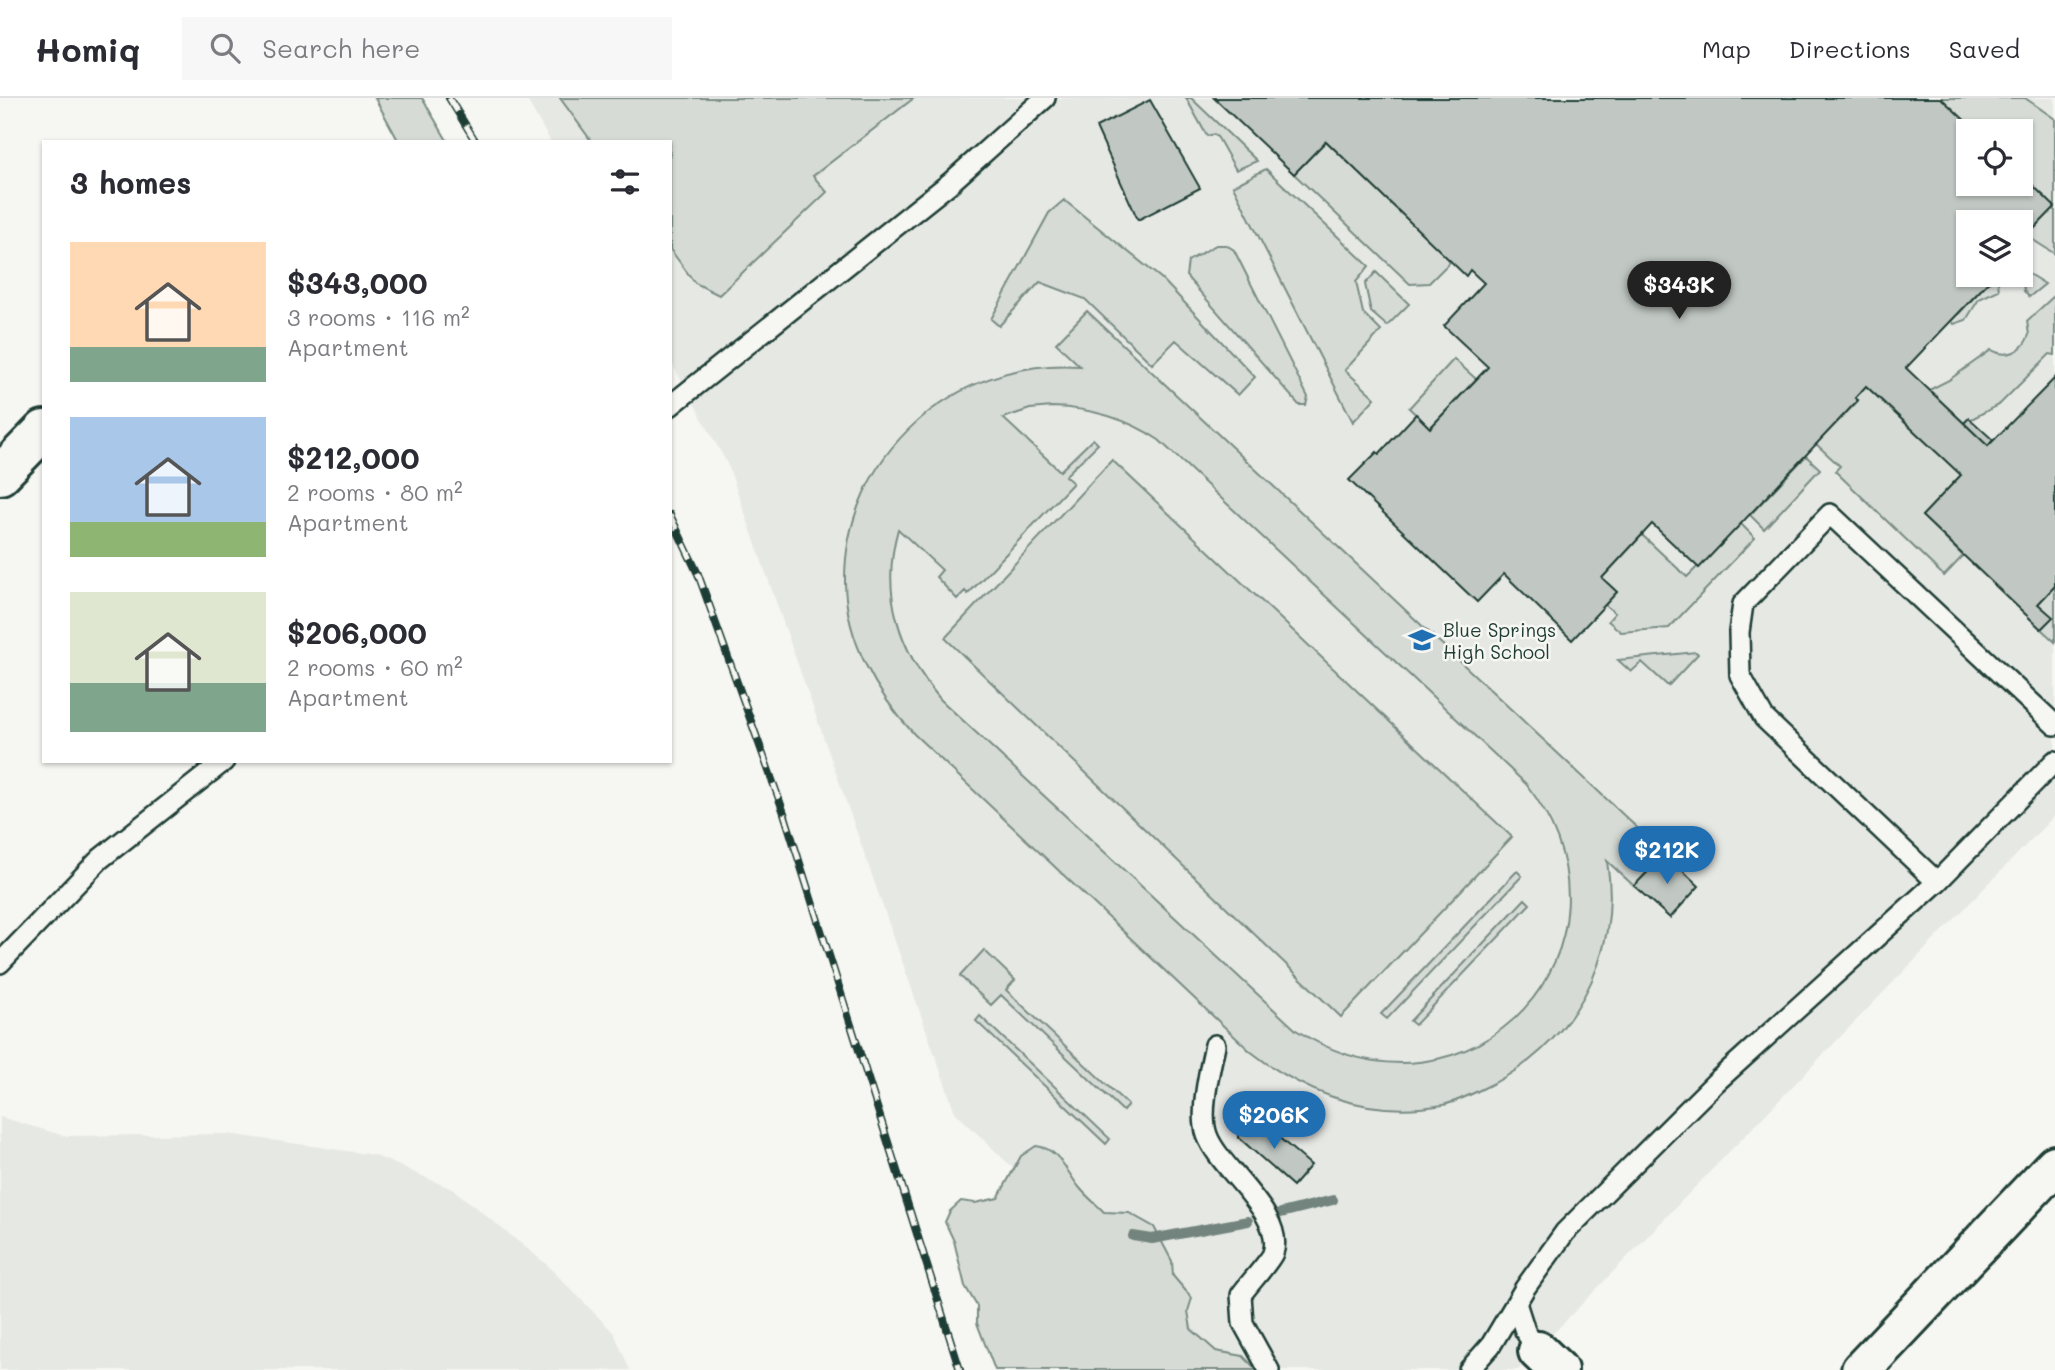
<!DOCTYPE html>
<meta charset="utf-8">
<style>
body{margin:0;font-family:Mali,sans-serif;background:#f7f7f7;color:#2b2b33;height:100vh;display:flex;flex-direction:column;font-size:26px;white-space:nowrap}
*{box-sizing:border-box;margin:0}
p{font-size:23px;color:#7c7c81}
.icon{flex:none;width:38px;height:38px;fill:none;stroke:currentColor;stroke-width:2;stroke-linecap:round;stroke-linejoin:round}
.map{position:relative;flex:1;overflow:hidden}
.side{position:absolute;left:42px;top:42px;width:630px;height:623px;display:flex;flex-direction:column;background:#fff;border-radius:0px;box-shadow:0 2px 5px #0004}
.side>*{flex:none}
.fabs{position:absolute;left:1956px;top:21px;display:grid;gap:14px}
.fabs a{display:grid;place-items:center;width:77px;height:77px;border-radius:0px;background:#fff;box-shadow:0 2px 5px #0004;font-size:35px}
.price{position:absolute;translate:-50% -60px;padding:0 16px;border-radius:24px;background:#1f6fb2;color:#fff;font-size:23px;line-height:46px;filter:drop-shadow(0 2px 4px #0008)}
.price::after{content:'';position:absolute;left:50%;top:42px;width:21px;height:16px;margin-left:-10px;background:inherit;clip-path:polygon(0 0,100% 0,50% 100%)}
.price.current{background:#222;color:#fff}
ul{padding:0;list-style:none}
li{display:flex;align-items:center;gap:21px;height:175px;padding:0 28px}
li span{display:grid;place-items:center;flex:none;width:196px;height:140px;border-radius:0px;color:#555}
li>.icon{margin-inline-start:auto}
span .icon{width:84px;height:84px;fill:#fffc;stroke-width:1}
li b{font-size:30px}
h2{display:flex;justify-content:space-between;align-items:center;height:84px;padding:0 28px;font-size:30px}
header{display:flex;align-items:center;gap:42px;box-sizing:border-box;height:98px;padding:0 35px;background:#fff;border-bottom:2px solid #e1e1e2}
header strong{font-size:33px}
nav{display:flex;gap:38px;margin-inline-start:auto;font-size:24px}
.search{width:490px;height:63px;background:#f7f7f7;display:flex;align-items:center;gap:18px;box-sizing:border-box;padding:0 24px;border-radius:0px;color:#7c7c81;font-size:26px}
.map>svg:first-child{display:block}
</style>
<header>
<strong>Homiq</strong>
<div class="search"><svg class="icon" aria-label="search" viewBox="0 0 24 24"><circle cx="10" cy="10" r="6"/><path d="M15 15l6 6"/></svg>Search here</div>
<nav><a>Map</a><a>Directions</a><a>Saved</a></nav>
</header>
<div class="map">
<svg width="2055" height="1272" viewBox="0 0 2055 1272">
<rect width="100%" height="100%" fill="#f6f6f2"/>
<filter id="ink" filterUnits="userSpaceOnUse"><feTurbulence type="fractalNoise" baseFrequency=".0143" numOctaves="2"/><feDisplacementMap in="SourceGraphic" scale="14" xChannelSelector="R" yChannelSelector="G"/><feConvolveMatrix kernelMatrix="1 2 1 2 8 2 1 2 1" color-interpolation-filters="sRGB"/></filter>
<g filter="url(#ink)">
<path fill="#e6e8e4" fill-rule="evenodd" d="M526,0H2055V717L1518,1272H1221L955,1014L728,367L670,262V44H551ZM1969,33H2021V86H1969ZM1969,124H2021V177H1969Z
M0,1019L65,1038L228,1036L374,1057L454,1092L546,1166L614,1235L630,1272H0Z"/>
<path fill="#d6dbd6" stroke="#7a8c85" stroke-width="2" fill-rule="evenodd" d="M375,0H422L448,44H399Z
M560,0H914L813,78L827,94L719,197L695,185L670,151V44H592Z
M1186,0H1191L1257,63L1236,72L1218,40L1214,36L1207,38Z
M1941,0H2025L2055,21V156L2027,138L2055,109L2021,76V33H1976Z
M1326,43L1451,163L1429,185L1410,186L1294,76Z
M1266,71L1369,168L1356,184L1363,215L1381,233L1345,272L1375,300L1353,324L1233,88Z
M1064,102L1162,181L1255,279L1238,297L1176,242L1152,266L1085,201L1040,184L999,228L991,221L1049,115Z
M1216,147H1226L1234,152L1308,299L1306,307H1299L1186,178L1188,163Z
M2021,171L2045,186L2029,199L2024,193Z
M1376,174L1409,206L1387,228L1371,214L1365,186Z
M1995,177H1997L1999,192L1979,201L1966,222L1954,226L1952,223Z
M2055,197V257L2050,256L2000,306L1964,325L1929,292L1949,282L1991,252C2007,260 2022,255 2029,237L2027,223Z
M1087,213L1665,756L1634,788L1607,763C1623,860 1571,951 1482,991C1470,997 1456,1004 1443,1007C1371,1020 1306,997 1250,953L914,636C876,595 846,542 845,485C843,357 956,259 1080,268L1056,245ZM1052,309C1092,310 1126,320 1159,342L1526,686C1652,847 1470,1044 1296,932L941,602C899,553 880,495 898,431L942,472L936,479L957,501L965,493L968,496L1073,385L1065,378L1098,346L1093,341L1060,373L1003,320L1030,311Z
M1454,261L1476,281L1430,330L1409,310Z
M1866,288L1961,377L1922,418L1963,458L1944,478L1835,373L1840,368L1816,346L1858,303L1855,300Z
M1806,358L1820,371L1764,431L1750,417Z
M1112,362L1512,739L1341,919L945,540Z
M1741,426L1755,440L1669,530L1621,534L1608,523L1615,515L1605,507L1617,494L1602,480L1642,437L1687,479Z
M2055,488V544L2041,531L2052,519L2038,506Z
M1696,554L1698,556L1668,588L1642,564L1631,574L1618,562Z
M1517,773L1522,778L1387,921L1381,916Z
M1525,801L1530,806L1415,927L1410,923Z
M984,852L1015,882L1006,892L1128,1007L1123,1013L1001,897L991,907L960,878Z
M980,918L1110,1041L1106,1046L976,923Z
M1036,1048C1059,1050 1066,1073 1079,1089C1086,1098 1096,1106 1104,1114L1129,1115L1154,1129L1172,1163L1173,1178L1192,1200L1188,1213L1191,1231L1216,1253L1243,1258L1257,1272H995L977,1225V1208L965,1188L954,1143L945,1124L950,1113L961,1103L975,1105L998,1100L1021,1058Z"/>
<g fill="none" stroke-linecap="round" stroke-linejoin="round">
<path stroke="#72847d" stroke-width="10" d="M1281,1115L1333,1102
M1133,1138L1152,1141L1248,1123"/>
</g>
<path fill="#c1c8c3" stroke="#1f3d34" stroke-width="2" d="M1214,0H1941L1976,33H1969V86H2021V76L2055,109L2023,142L2025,144L2021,148V124H1969V177H1995L1906,270L1988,348L2055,280V488L2038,506L2053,519L2041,531L1922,418L1961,377L1866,288L1855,300L1858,302L1699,470L1652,426L1602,480L1617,494L1572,542L1504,476L1477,504L1349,382L1377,354L1379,356L1416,316L1430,330L1488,269L1444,228L1484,185L1470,172L1466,178L1326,43L1294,76Z
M1150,2L1200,90L1138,122L1096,29Z
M1969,320L1993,342L1988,348L1964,325Z
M1665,756L1699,788L1670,820L1634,788Z
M1255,1019L1311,1067L1293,1088L1238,1039Z"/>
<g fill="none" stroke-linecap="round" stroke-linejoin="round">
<g stroke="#1f3d34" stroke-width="24">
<path id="service" d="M670,308L950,85L1045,0
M1937,784L1764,620L1740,577L1739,534L1743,506L1830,416L2055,627
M0,865L100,761L224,663
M1215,947C1210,970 1199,1015 1207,1037C1219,1071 1286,1117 1273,1155C1271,1162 1247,1188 1241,1197L1243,1225L1269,1272
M1516,1205L1525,1233L1538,1253
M1469,1272L1491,1247L1525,1190L1565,1134L1716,984L1937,784L2055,663"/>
</g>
<g stroke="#1f3d34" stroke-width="44">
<path id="minor" d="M0,377L44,332
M1538,1253L1558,1272
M1861,1272L2055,1067"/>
</g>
<use href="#service" stroke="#f6f6f2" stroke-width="19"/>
<use href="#minor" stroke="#f6f6f2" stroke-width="38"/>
<g stroke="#1f3d34" stroke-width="8">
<path id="rail" d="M449,0L476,44
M670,417L698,476L784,715L960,1272"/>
</g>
<use href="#rail" stroke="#f6f6f2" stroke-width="5" stroke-dasharray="16" stroke-linecap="butt"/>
</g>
</g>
<defs>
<g id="school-bare" transform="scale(2.1)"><path d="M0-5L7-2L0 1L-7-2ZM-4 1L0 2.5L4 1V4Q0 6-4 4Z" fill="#1f6fb2" stroke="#f6f6f2" stroke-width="2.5" paint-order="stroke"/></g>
</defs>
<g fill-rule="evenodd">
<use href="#school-bare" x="1422" y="542"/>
</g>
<g text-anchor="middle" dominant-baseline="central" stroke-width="5" stroke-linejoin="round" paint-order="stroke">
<g font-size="19" fill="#1f3d34" stroke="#f6f6f2" text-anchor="start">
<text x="1443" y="531">Blue Springs<tspan x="1443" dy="22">High School</tspan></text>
</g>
</g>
</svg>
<div class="fabs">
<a><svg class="icon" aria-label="locate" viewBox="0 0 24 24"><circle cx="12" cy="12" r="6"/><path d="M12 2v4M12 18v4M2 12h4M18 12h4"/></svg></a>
<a><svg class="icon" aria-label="layers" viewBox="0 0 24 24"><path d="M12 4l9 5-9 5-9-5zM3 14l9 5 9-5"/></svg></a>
</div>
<b class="price current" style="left:1679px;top:223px">$343K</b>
<b class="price" style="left:1667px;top:788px">$212K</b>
<b class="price" style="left:1274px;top:1053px">$206K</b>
<section class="side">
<h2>3 homes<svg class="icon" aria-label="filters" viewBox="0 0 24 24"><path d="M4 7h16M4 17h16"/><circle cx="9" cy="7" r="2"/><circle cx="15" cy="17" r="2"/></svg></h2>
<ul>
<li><span style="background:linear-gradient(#ffd9b3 75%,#7fa58c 0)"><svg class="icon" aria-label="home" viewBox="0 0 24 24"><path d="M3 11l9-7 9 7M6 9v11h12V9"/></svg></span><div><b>$343,000</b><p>3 rooms · 116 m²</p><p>Apartment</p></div></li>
<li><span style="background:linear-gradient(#a9c7e8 75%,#8fb573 0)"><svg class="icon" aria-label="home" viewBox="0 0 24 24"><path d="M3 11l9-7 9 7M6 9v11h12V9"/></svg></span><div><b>$212,000</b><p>2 rooms · 80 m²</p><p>Apartment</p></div></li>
<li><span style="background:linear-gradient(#dfe7d0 65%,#7fa58c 0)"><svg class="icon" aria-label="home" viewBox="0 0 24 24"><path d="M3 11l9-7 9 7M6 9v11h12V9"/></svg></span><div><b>$206,000</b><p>2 rooms · 60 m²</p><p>Apartment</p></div></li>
</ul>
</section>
</div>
